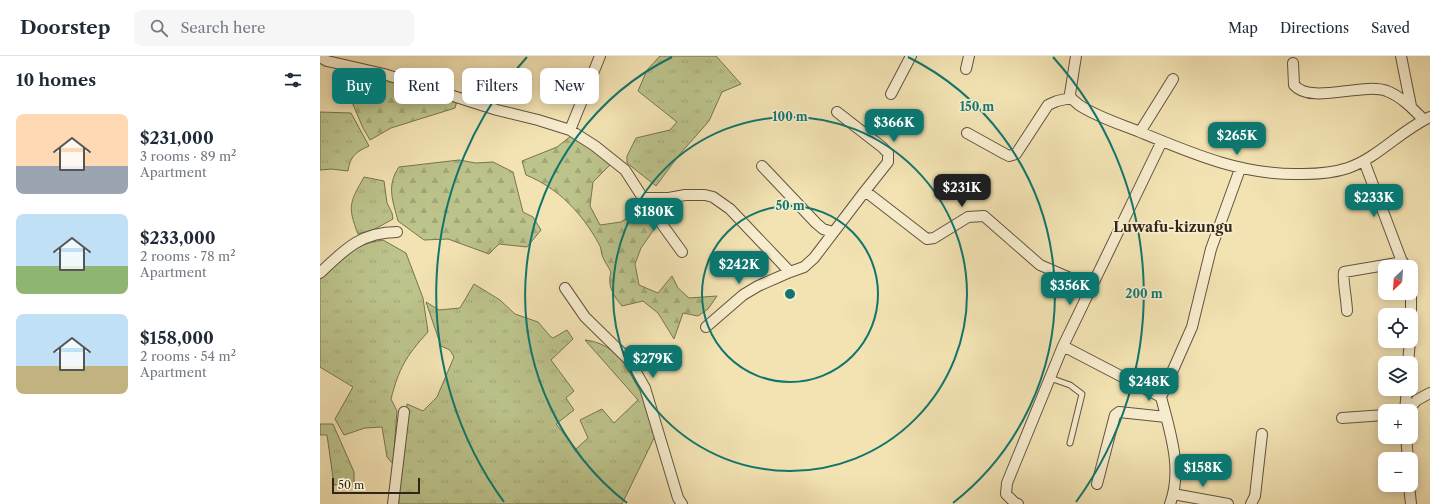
<!DOCTYPE html>
<meta charset="utf-8">
<style>
body{margin:0;font-family:"Libre Caslon Text",serif;background:#f6f6f7;color:#1f2937;height:100vh;display:flex;flex-direction:column;font-size:15px;white-space:nowrap}
*{box-sizing:border-box;margin:0}
p{font-size:13px;color:#747a83}
.icon{flex:none;width:22px;height:22px;fill:none;stroke:currentColor;stroke-width:2;stroke-linecap:round;stroke-linejoin:round}
.map{position:relative;flex:1;overflow:hidden}
.sheet{display:flex;flex-direction:column;background:#fff;width:320px}
.sheet>*{flex:none}
.banner{position:absolute;left:12px;top:12px;width:380px;height:36px;display:flex;gap:8px}
.needle{width:26px;rotate:205deg}
.tools{position:absolute;left:1058px;top:204px;display:grid;gap:8px}
.tools a{display:grid;place-items:center;width:40px;height:40px;border-radius:8px;background:#fff;box-shadow:0 2px 10px #0003;font-size:20px}
.scale{position:absolute;left:12px;bottom:10px;width:88px;box-sizing:border-box;padding-left:4px;border:2px solid #322518;border-top:0;font-size:11px;line-height:14px;white-space:nowrap;color:#322518;-webkit-text-stroke:3px #f7edce;paint-order:stroke}
.price{position:absolute;translate:-50% -34px;padding:0 9px;border-radius:8px;background:#0f766e;color:#fff;font-size:13px;line-height:26px;filter:drop-shadow(0 1px 2px #0008)}
.price::after{content:'';position:absolute;left:50%;top:24px;width:12px;height:9px;margin-left:-6px;background:inherit;clip-path:polygon(0 0,100% 0,50% 100%)}
.price.selected{background:#222;color:#fff}
ul{padding:0;list-style:none}
li{display:flex;align-items:center;gap:12px;height:100px;padding:0 16px}
li span{display:grid;place-items:center;flex:none;width:112px;height:80px;border-radius:8px;color:#555}
li>.icon{margin-inline-start:auto}
span .icon{width:48px;height:48px;fill:#fffc;stroke-width:1}
li b{font-size:17px}
h2{display:flex;justify-content:space-between;align-items:center;height:48px;padding:0 16px;font-size:17px}
.pill{padding:0 14px;border-radius:8px;background:#fff;box-shadow:0 2px 10px #0003;font-size:14px;line-height:36px}
.pill.selected{background:#0f766e;color:#fff}
header{display:flex;align-items:center;gap:24px;box-sizing:border-box;height:56px;padding:0 20px;background:#fff;border-bottom:1px solid #e0e1e3}
header strong{font-size:19px}
nav{display:flex;gap:22px;margin-inline-start:auto;font-size:14px}
.search{width:280px;height:36px;background:#f6f6f7;display:flex;align-items:center;gap:10px;box-sizing:border-box;padding:0 14px;border-radius:8px;color:#747a83;font-size:15px}
main{display:flex;flex:1;min-height:0}
.map>svg:first-child{display:block}
</style>
<header>
<strong>Doorstep</strong>
<div class="search"><svg class="icon" aria-label="search" viewBox="0 0 24 24"><circle cx="10" cy="10" r="6"/><path d="M15 15l6 6"/></svg>Search here</div>
<nav><a>Map</a><a>Directions</a><a>Saved</a></nav>
</header>
<main>
<section class="sheet">
<h2>10 homes<svg class="icon" aria-label="filters" viewBox="0 0 24 24"><path d="M4 7h16M4 17h16"/><circle cx="9" cy="7" r="2"/><circle cx="15" cy="17" r="2"/></svg></h2>
<ul>
<li><span style="background:linear-gradient(#ffd9b3 65%,#9aa5b1 0)"><svg class="icon" aria-label="home" viewBox="0 0 24 24"><path d="M3 11l9-7 9 7M6 9v11h12V9"/></svg></span><div><b>$231,000</b><p>3 rooms · 89 m²</p><p>Apartment</p></div></li>
<li><span style="background:linear-gradient(#bfe0f5 65%,#8fb573 0)"><svg class="icon" aria-label="home" viewBox="0 0 24 24"><path d="M3 11l9-7 9 7M6 9v11h12V9"/></svg></span><div><b>$233,000</b><p>2 rooms · 78 m²</p><p>Apartment</p></div></li>
<li><span style="background:linear-gradient(#bfe0f5 65%,#c2b280 0)"><svg class="icon" aria-label="home" viewBox="0 0 24 24"><path d="M3 11l9-7 9 7M6 9v11h12V9"/></svg></span><div><b>$158,000</b><p>2 rooms · 54 m²</p><p>Apartment</p></div></li>
</ul>
</section>
<div class="map">
<svg width="1110" height="448" viewBox="0 0 1110 448">
<defs>
<pattern id="grass-tufts" width="24" height="20" patternUnits="userSpaceOnUse"><rect width="24" height="20" fill="#bcc38b"/><path d="M3 7l-1-3M5 7V3M7 7l1-3M15 17l-1-3M17 17v-4M19 17l1-3" fill="none" stroke="#a2a777"/></pattern>
<pattern id="forest-firs" width="22" height="20" patternUnits="userSpaceOnUse"><rect width="22" height="20" fill="#bcc38b"/><path d="M5 1l3.5 6h-7zM16 11l3.5 6h-7z" fill="#a2a777"/></pattern>
</defs>
<rect width="100%" height="100%" fill="#f3e3b3"/>
<filter id="stains"><feTurbulence type="fractalNoise" baseFrequency=".005" numOctaves="4"/><feColorMatrix values="0 0 0 0 .2 0 0 0 0 .09 0 0 0 0 .02 0 0 0 .5 -.17"/></filter>
<radialGradient id="worn" r=".72"><stop offset=".6" stop-color="#630" stop-opacity="0"/><stop offset="1" stop-color="#630" stop-opacity=".3"/></radialGradient>
<path fill="url(#grass-tufts)" stroke="#777452" d="M340,0H396L421,28L402,36L389,65L359,99L336,130L307,107V100L316,82L350,74L357,66L318,35L327,14Z
M0,56L31,57L49,90C36,96 30,100 28,115L11,113L0,114Z
M44,121L64,125L67,147L72,157L73,163L55,173L38,178C27,150 30,146 44,121Z
M63,184L86,197L103,242L108,276C86,300 79,312 71,343L77,355L73,408L67,401L62,371L45,372L24,379L15,363L33,331L0,311V223C20,203 34,188 63,184Z
M154,228L180,244L195,258L218,266L231,281L233,282L247,274L253,283L231,304L254,335L246,342L254,354L236,368L256,393L268,382L260,364L282,353L294,367L318,344L265,284C308,288 326,342 336,378L302,448H76L87,348L103,355L117,341L134,301L130,294L121,290L106,246L119,254L140,252Z
M0,368H13L34,416V428L14,429L7,379H0Z"/>
<path fill="url(#forest-firs)" stroke="#777452" d="M37,14L137,45L135,52L71,72L50,84L43,72L29,39L27,16Z
M251,80L294,105L273,126L270,150L280,169L301,166L311,159L322,160L335,172L321,192L315,208L319,229L338,237L352,220L358,232L369,242L397,240L388,253L378,260L363,257L354,283L338,257L323,245L302,250C293,239 287,230 291,216C288,210 284,205 282,199C281,195 281,191 279,188C262,157 238,132 206,119L202,105L237,91Z
M139,104L156,107L173,106L193,116L203,156L213,161L221,174L207,191L179,188L169,198L128,183L104,184L78,165C73,145 66,130 79,111Z"/>
<g fill="none" stroke-linecap="round" stroke-linejoin="round">
<g stroke="#62543f" stroke-width="7">
<path id="lane" d="M730,322L750,329L762,338L750,387"/>
</g>
<g stroke="#62543f" stroke-width="12">
<path id="street" d="M756,0L750,38L751,42L759,49C777,61 800,68 820,76C873,98 924,120 983,118C998,118 1013,117 1028,112C1059,101 1081,74 1110,61
M1081,0L1091,50
M0,1L7,5L64,18L177,54L218,64L250,74L275,90L305,114L323,142H349L365,139H385L393,141L410,153L470,216L484,211L494,202L545,135L607,183L614,182L648,161L664,160L720,209L771,231
M973,7L974,29C991,49 1042,26 1067,35C1082,41 1093,53 1104,64
M646,13L649,0
M571,38L591,0
M517,56L562,91L568,97V106L545,135
M250,74L280,0
M820,76L853,23
M647,77L685,98L689,100L696,98L728,49L737,45L751,42
M1044,105L1084,211
M442,110L496,167L503,173L513,176
M323,142L362,196
M0,217C24,194 41,176 77,176
M245,232L265,261L309,304L325,332L358,442L362,448
M1091,237V272
M1027,255C1027,246 1022,221 1024,216L1083,206
M386,271L423,239L438,230L470,216
M743,290L841,341C850,376 863,413 850,448
M1088,307L1090,285
M841,341L872,271L891,193L920,113
M1085,355L1087,333
M1087,355L1097,344L1110,337
M1022,362L1065,359
M1086,381L1088,403
M777,428L795,359L799,356L846,361
M1089,429L1091,448
M853,438L908,448
M73,448L84,356
M698,448L695,447L686,438L687,427L743,290L842,85
M931,448L935,440L942,378"/>
</g>
<use href="#lane" stroke="#f7edce" stroke-width="5"/>
<use href="#street" stroke="#f7edce" stroke-width="10"/>
</g>
<g fill="none" stroke="#0f766e" stroke-width="2">
<circle cx="470" cy="238" r="88"/>
<circle cx="470" cy="238" r="177"/>
<path d="M307 447A265 265 0 0 1 352 1M588 1A265 265 0 0 1 633 447"/>
<path d="M184 446A354 354 0 0 1 207 1M733 1A354 354 0 0 1 756 446"/>
</g>
<g text-anchor="middle" dominant-baseline="central" stroke-width="3.5" stroke-linejoin="round" paint-order="stroke">
<g font-size="14" font-weight="bold" fill="#322518" stroke="#f7edce">
<text x="853" y="171">Luwafu-kizungu</text>
</g>
</g>
<circle cx="470" cy="238" r="6" fill="#0f766e" stroke="#f7edce" stroke-width="2"/>
<g font-size="12" text-anchor="middle" font-weight="bold" fill="#0f766e" stroke="#f7edce" stroke-width="3.5" stroke-linejoin="round" paint-order="stroke">
<text x="657" y="55">150 m</text>
<text x="470" y="65">100 m</text>
<text x="470" y="154">50 m</text>
<text x="824" y="242">200 m</text>
</g>
<rect width="100%" height="100%" filter="url(#stains)"/>
<rect width="100%" height="100%" fill="url(#worn)"/>
</svg>
<div class="tools">
<a><svg class="needle" viewBox="-14 -14 28 28"><path d="M0-13l5 13h-10z" fill="#e53935"/><path d="M0 13l5-13h-10z" fill="#747a83"/></svg></a>
<a><svg class="icon" aria-label="locate" viewBox="0 0 24 24"><circle cx="12" cy="12" r="6"/><path d="M12 2v4M12 18v4M2 12h4M18 12h4"/></svg></a>
<a><svg class="icon" aria-label="layers" viewBox="0 0 24 24"><path d="M12 4l9 5-9 5-9-5zM3 14l9 5 9-5"/></svg></a>
<a>+</a>
<a>−</a>
</div>
<div class="scale">50 m</div>
<b class="price" style="left:574px;top:87px">$366K</b>
<b class="price" style="left:917px;top:100px">$265K</b>
<b class="price selected" style="left:642px;top:152px">$231K</b>
<b class="price" style="left:1054px;top:162px">$233K</b>
<b class="price" style="left:334px;top:176px">$180K</b>
<b class="price" style="left:419px;top:229px">$242K</b>
<b class="price" style="left:750px;top:250px">$356K</b>
<b class="price" style="left:333px;top:323px">$279K</b>
<b class="price" style="left:829px;top:346px">$248K</b>
<b class="price" style="left:883px;top:432px">$158K</b>
<div class="banner">
<a class="pill selected">Buy</a>
<a class="pill">Rent</a>
<a class="pill">Filters</a>
<a class="pill">New</a>
</div>
</div>
</main>
